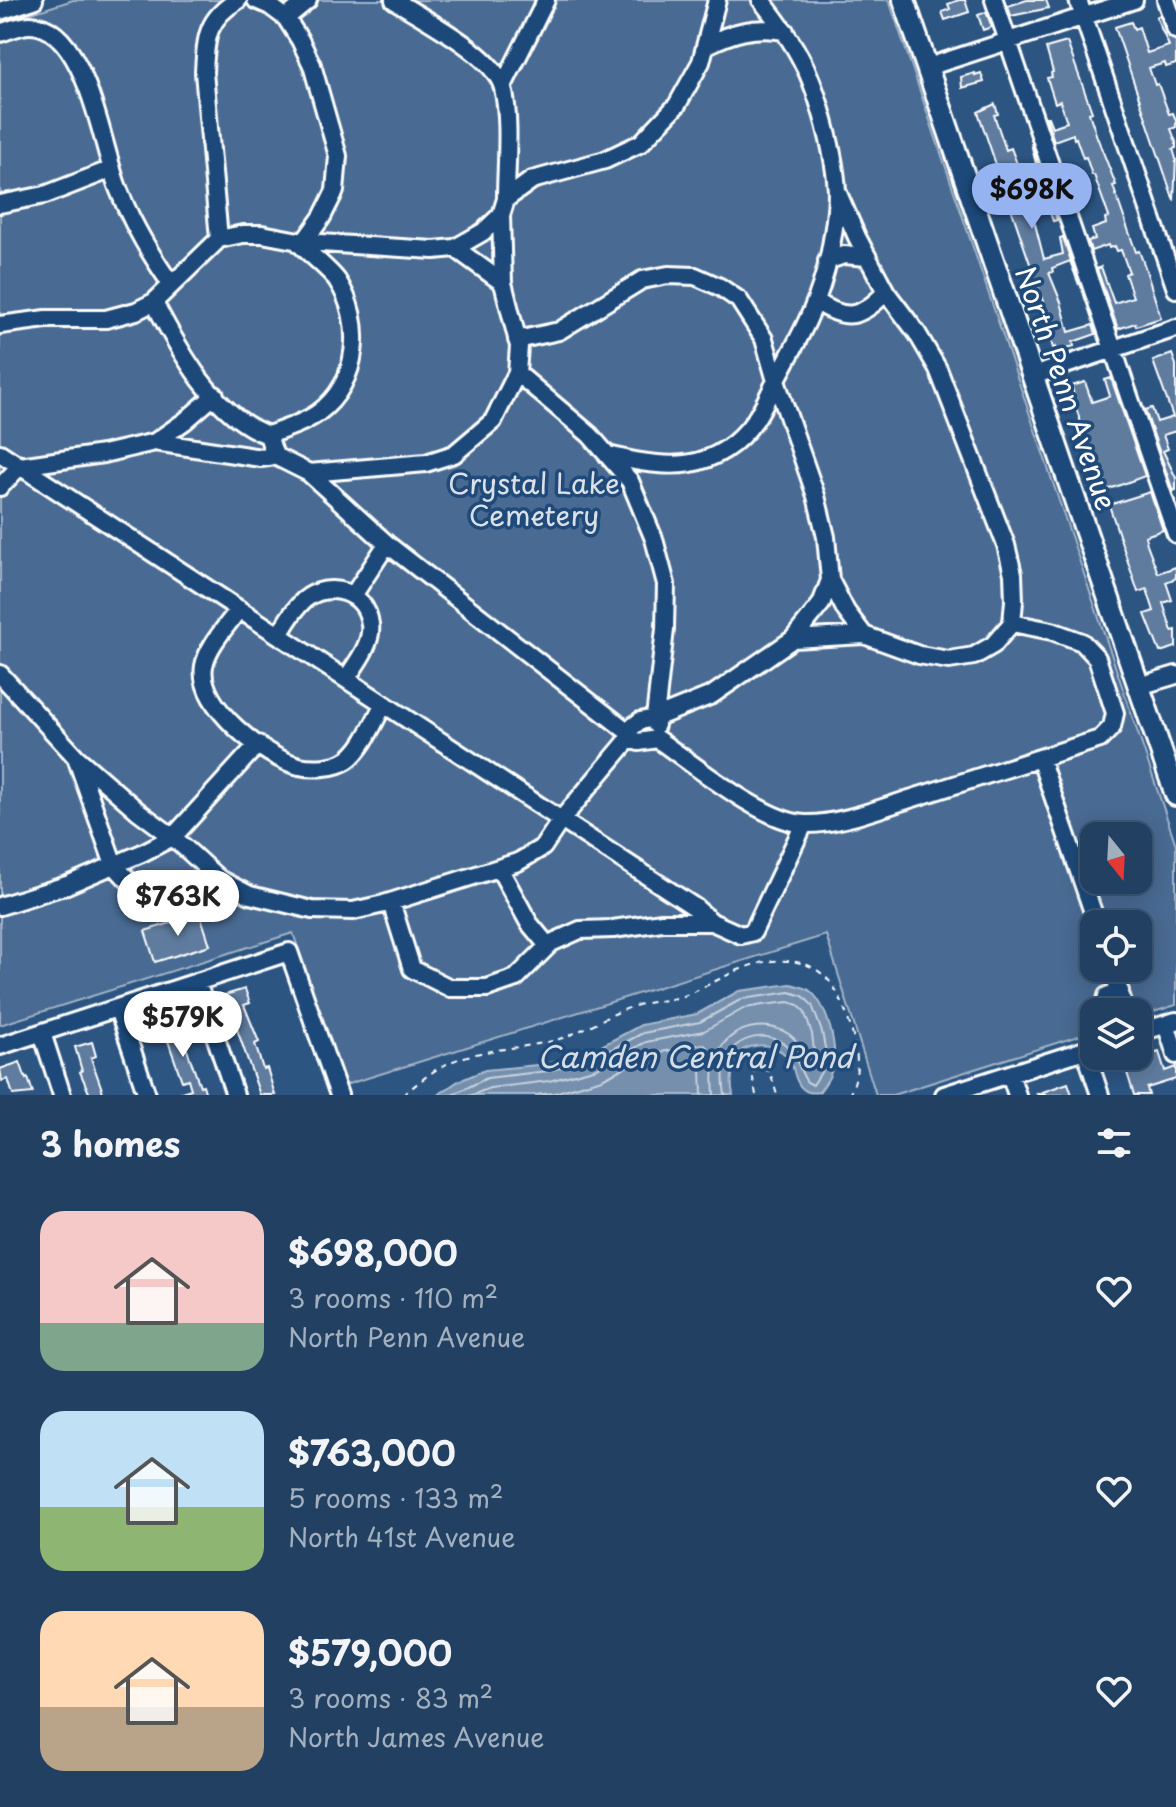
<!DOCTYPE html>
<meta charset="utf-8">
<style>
body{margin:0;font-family:"Playpen Sans",sans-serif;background:#294768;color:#f1f3f6;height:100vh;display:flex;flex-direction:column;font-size:30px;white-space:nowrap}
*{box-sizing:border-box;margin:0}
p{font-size:26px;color:#a2afbe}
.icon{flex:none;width:44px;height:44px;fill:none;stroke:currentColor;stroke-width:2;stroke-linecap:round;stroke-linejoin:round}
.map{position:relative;height:1095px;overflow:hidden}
.sheet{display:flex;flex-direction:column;background:#214062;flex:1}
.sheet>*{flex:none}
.needle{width:52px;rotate:162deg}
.tools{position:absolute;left:1080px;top:822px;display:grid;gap:16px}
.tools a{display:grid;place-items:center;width:72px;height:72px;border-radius:16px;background:#214062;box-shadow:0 4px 20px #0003,0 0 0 2px #3e5977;font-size:40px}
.price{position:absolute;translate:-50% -68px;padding:0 18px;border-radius:28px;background:#fff;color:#222;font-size:26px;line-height:52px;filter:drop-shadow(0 2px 4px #0008)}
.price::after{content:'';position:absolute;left:50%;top:48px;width:24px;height:18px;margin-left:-12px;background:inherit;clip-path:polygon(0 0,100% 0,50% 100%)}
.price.on{background:#95b2f1;color:#111}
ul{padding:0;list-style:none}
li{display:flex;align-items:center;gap:24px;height:200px;padding:0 40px}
li span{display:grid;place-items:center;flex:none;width:224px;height:160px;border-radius:24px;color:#555}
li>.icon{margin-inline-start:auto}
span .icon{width:96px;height:96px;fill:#fffc;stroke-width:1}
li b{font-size:34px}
h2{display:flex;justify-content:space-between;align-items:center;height:96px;padding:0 40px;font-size:34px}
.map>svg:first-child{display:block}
</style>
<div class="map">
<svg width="1176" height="1095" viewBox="0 0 1176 1095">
<rect width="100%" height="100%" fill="#2c5582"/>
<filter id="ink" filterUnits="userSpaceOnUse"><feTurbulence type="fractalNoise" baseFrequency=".0125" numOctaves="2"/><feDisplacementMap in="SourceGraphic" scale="16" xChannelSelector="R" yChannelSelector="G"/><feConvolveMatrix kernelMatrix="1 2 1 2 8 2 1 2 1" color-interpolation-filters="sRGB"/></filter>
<g filter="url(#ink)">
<path fill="#486b92" stroke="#a4b5c8" stroke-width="2" fill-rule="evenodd" d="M73,0H889L1176,845V1005L1138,1017V1012H1094V1031L893,1095H876L826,935L345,1085L293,933L0,1025V23ZM1094,836H1138V880H1094ZM1094,924H1138V968H1094Z"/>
<path fill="#748fad" stroke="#acbcce" stroke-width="2" d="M791,984C797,986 804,987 809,990C827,1004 839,1048 832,1069C830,1078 824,1086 819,1092C812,1093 807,1093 802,1088C795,1082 795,1073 792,1065C785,1048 766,1042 750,1047C742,1049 736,1055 734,1064C731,1074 731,1085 733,1095H438L457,1082L485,1070L547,1064L592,1051L641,1025L697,1014L739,991Z"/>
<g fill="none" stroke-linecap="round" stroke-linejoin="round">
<path stroke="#c7d2de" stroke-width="2" d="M452,1095L487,1078L548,1071L595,1058L643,1033L700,1022L742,999L790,992L803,996L812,1005L822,1032L826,1053L825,1066L813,1085L807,1082C798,1070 799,1056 786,1045C768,1030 736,1036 727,1058C722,1070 723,1083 725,1095
M472,1095L490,1088L549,1081L597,1068L646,1042L704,1031L745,1008L763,1005L789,1002L798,1005L804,1011L812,1034L815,1059H810C804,1050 798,1041 790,1035C768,1019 730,1026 719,1052C712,1065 713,1081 714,1095
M535,1095L554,1093L602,1079L651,1054L703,1044L707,1047L701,1070L702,1095"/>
</g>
<path fill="#5e7c9f" stroke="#fff" stroke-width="2" d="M959,0H965L969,12L945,20L942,12L950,9L948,4Z
M1027,0H1046L1049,8L1011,16L1008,6Z
M986,12L992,27L983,30L978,15Z
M1160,15L1166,34L1176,41V64L1166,67L1165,63L1149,68L1155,85L1158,84L1169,114L1173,113L1176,120V127L1171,129L1176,142V148L1173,149L1176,159L1174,201L1115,27L1131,22L1134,29L1139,27L1147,53L1169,46L1156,17Z
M1067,42L1092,112L1089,113L1097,137L1116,185L1113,186L1114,189L1136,252L1139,251L1145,267L1161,318L1136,326L1135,323L1118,329L1097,269L1101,267L1114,303L1133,297L1125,274L1129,272L1121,250L1117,251L1115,246L1109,248L1108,245L1091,251L1088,241L1095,239L1092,229L1106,224L1105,218L1109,217L1094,175H1092L1086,157L1083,158L1076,138L1074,139L1073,134L1054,141L1046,117H1048L1052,127L1067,122L1060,101L1055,103L1047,78L1052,77L1051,73L1053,72L1046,48Z
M975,73V75L981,73L984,82L962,88L961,77Z
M995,104L998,114L994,115L1006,150L1011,148L1019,169L1036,164L1031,143L1045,183L1042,184L1038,172L1022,178L1031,206L1050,200L1057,220L1053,221L1049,210L1033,216L1044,259L1063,254L1060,238L1063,237L1079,285L1070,261L1052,268L1053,272L1049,273L1061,302L1069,332L1093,325L1096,334L1073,342L1074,346L1057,351L1056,347L1053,348L1050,338L1053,337L1051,325L978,112Z
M1172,354L1176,365V431L1163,435L1168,449L1163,451L1176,478V490L1173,491L1145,410L1152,408L1157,422L1173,417L1153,361Z
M1111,378L1145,476L1104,491L1101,482L1105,481L1096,457L1093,458L1076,408L1072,386L1085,382L1092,402L1110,396L1105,380Z
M1150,492L1163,530L1145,536L1147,544L1158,573L1176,567V578L1166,582L1172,600L1163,603L1172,631L1176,630V647L1160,652L1145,614L1154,611L1147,589L1138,592L1109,505Z
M200,914L210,945L155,962L145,931Z
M245,989L250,1003L244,1005L259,1042L255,1044L263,1069L267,1068L275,1095H260L225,995Z
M176,1019L200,1086L203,1085L206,1095H179L178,1093L191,1089L188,1079L182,1081L168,1041L164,1023Z
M92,1042L96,1056L91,1058L104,1095H90L80,1072L82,1071L75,1047Z
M1159,1052L1165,1071L1176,1067V1079L1147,1088L1149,1095H1134L1124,1063Z
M20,1062L26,1079L28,1078L33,1093L13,1095L8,1079L2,1081L0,1069Z
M1068,1083L1072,1095H1038L1037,1094Z"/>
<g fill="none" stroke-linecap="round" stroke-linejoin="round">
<g stroke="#fff" stroke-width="22">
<path id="minor" d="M256,0L270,6L286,18L300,40L312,65L338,156L335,191L322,217L304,242
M394,0C422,18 495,55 503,88C511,121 506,165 506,199
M994,0L1176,534
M1078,0L1176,289
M1166,0L1176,30
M0,11L34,0
M286,18L308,0
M0,33C9,30 21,25 30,25C86,25 102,148 118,188C131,222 150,254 171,284
M705,46C732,32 754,26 785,31
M928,67L1134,0
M503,86L546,0
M0,204L45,195L112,169
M219,239L204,72C206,38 206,19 238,0
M455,248L503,283
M827,261L844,255L867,257
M816,301C846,322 861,318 886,292
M154,302C179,350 214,416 268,435C285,429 304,423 318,413C360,382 364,321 337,280C330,270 307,252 297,241
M0,325L46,319H106L136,311L154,302L219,239L243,234H262L304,242L434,250L455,248L483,232L501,215L506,199L532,180L605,160L641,143L677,105L701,62L717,0
M517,340L559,331L642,280L668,275L695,276L720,287L739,300L764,339L776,381C769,394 763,408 755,420C717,474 666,470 608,455
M517,373L590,435L630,481L654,539L666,584L665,629L655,718L712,695L793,639L821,604L830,580L826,537L816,496L776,381C794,347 814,313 824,276C831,253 837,214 837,191C835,155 819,93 802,61C791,39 776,19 761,0
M1033,376L1176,328
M268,435L275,456L309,473L387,544L627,731L640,721L655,718L656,725
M155,442L185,421L215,395
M0,453L696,908L712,922H662L613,929L580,930L551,943L516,978L487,988H450L412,969L391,902
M309,473L426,463L454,454L493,421L517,373L519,346L503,283L501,215
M0,487L20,466L103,454L155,442L261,458L275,456
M830,580L846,611L864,635
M354,594L387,544
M239,609C227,626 208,645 204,666C197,706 264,757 299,766C313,769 335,768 347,760C364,748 374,721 384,704
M279,635C286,623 293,610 304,600C329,580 366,591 370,624C373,643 356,664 346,679
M793,639L864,635L919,655L949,660L974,656L993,645L1012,623L1014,601L1013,574L1006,545L938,369L917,333L886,292L857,237L837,191
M0,674L76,757L138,811L173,837L219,879L250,895L312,910L353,911L384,904L518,862L543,847L561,820L629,739
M1139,686L1176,675
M627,731L629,739L639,742L657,739C692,763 763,822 805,824C838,825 881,808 913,798C975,778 1038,759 1100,739L1112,727L1115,713L1097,658L1082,642L1052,631L1012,623
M1040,758L1097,924
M77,760L114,865L141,894
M499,868L529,923L548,946
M0,906L67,885L142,853L173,837L258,744
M712,922L741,935L753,932L804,824
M1112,968L1125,1010L1122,1012
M197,982L235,1095
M118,1009L147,1095
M1108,1012L1105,1005L1107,996L1120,991
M1166,1024L1176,1055
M42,1033L62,1095
M1138,1033L1176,1021
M0,1046L289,952L339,1095
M1085,1050L1100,1095
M1010,1074L1017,1095
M944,1095L1094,1047"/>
</g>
<g stroke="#fff" stroke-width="26">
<path id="major" d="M904,0L1176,795"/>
</g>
<path stroke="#fff" stroke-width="2" stroke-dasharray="6 6" stroke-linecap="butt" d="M403,1095C419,1082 434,1069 453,1061C483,1049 516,1049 548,1042C580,1035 606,1014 638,1005C656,1000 674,1001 691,993C723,979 750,958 787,961C823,963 838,987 848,1019C856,1045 863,1069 849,1095
M756,1095L752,1073L761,1067L770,1072L777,1095"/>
<use href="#minor" stroke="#1f4a7a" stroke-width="16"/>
<use href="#major" stroke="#1f4a7a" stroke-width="20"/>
</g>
</g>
<g text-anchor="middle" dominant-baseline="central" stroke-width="7" stroke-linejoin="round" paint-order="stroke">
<g font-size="28" fill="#fff" stroke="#1f4a7a">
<text transform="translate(1067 388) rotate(71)">North Penn Avenue</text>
</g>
<g font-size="28" fill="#dae1e9" stroke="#1f4a7a">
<text x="534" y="482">Crystal Lake<tspan x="534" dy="32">Cemetery</tspan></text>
</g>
<g font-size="30" font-style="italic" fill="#d5dde6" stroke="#1f4a7a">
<text x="695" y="1055">Camden Central Pond</text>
</g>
</g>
</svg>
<div class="tools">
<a><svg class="needle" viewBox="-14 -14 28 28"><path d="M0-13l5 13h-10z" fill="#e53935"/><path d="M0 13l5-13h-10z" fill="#a2afbe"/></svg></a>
<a><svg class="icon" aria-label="locate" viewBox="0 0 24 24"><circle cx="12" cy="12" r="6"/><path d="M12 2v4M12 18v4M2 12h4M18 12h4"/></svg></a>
<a><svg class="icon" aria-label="layers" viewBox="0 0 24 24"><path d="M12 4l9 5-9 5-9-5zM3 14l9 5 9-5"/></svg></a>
</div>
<b class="price on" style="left:1032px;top:231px">$698K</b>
<b class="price" style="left:178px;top:938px">$763K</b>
<b class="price" style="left:183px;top:1059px">$579K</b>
</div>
<section class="sheet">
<h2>3 homes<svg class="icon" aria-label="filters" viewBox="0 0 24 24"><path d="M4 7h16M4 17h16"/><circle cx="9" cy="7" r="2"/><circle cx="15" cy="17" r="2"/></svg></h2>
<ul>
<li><span style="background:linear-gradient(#f6c9c9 70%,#7fa58c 0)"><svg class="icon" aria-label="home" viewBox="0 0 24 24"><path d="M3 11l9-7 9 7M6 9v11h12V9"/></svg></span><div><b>$698,000</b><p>3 rooms · 110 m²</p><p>North Penn Avenue</p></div><svg class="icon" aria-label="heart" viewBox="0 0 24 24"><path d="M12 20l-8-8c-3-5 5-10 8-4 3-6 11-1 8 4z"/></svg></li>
<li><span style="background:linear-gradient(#bfe0f5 60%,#8fb573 0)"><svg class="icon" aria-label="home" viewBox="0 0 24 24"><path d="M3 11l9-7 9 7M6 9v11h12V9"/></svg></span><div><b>$763,000</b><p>5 rooms · 133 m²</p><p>North 41st Avenue</p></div><svg class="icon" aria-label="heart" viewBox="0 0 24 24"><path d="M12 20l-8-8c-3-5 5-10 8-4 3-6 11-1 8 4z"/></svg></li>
<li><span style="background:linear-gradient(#ffd9b3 60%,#b9a48a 0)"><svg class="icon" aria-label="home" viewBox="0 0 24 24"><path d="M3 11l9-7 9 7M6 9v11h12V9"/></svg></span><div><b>$579,000</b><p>3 rooms · 83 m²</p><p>North James Avenue</p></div><svg class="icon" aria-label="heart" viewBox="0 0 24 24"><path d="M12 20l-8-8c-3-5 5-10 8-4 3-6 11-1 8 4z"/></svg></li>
</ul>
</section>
